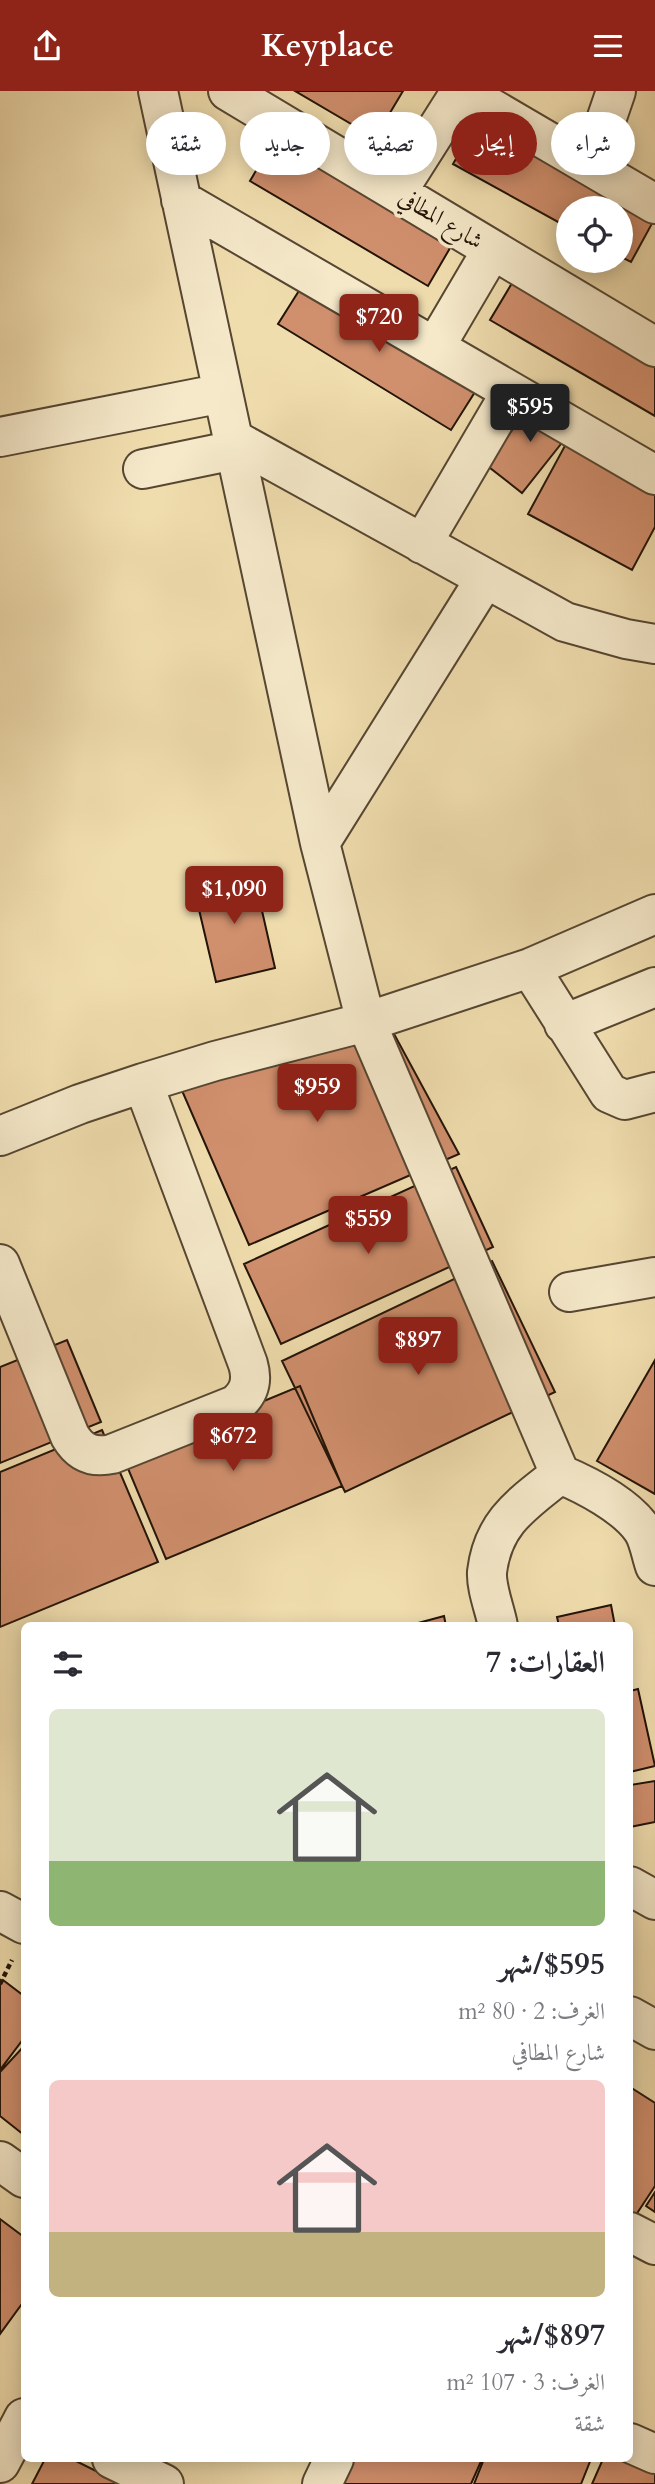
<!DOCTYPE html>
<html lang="ar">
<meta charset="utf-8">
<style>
body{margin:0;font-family:Cardo,Amiri,serif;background:#f7f7f7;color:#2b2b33;direction:rtl;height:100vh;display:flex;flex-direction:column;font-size:26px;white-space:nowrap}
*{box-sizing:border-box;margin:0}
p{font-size:23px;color:#7c7c81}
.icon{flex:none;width:38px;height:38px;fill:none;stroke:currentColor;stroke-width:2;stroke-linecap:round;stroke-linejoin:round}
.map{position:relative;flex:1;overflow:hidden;direction:ltr}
.panel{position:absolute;left:21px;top:1531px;width:612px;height:840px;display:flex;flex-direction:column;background:#fff;border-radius:10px;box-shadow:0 4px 18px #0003;direction:rtl}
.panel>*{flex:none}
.guide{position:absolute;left:21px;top:21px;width:614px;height:63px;direction:rtl;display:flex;gap:14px}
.buttons{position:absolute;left:556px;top:105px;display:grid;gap:14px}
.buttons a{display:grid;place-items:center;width:77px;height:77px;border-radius:50%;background:#fff;box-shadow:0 4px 18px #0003;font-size:35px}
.price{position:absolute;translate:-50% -60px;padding:0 16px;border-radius:7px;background:#8f2418;color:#fff;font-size:23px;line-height:46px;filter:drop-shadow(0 2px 4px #0008)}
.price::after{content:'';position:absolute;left:50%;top:42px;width:21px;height:16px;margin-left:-10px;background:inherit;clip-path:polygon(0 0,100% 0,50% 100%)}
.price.current{background:#222;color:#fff}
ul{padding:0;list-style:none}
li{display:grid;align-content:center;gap:14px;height:371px;padding:0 28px}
li span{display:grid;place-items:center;height:217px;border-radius:10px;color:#555}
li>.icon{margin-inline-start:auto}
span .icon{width:126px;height:126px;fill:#fffc;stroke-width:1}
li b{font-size:30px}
h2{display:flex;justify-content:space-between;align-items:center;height:84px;padding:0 28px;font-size:30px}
.chip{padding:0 24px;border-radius:32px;background:#fff;box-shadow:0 4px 18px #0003;font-size:24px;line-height:63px}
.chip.current{background:#8f2418;color:#fff}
header{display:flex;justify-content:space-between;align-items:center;height:91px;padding:0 28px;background:#8f2418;color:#fff;font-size:32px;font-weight:600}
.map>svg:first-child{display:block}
</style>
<header><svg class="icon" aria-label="menu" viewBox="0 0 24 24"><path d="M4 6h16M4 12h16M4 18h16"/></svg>Keyplace<svg class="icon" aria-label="share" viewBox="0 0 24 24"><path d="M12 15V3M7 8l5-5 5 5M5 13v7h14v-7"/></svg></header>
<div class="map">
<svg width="655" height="2393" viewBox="0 0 655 2393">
<rect width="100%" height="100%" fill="#f0ddae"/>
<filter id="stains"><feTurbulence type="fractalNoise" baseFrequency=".00286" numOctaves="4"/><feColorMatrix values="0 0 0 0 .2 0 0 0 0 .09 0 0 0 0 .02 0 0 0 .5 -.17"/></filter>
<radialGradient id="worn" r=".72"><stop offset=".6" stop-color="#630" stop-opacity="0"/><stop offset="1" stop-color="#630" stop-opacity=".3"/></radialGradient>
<path fill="#d08f6d" stroke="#221408" stroke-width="2" d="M295,0H403L375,47Z
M480,25L655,127L631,171L621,166V117H569V137L453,73Z
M279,40L457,145L428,195L250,90Z
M518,182L655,261V325L490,229Z
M307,187L480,293L451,339L278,233Z
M539,305L576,334L522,402L485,373Z
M580,327L655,368V436L632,479L528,423Z
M253,780L275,877L216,891L193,793Z
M380,917L459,1063L249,1154L180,995Z
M456,1076L493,1156L281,1253L244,1173Z
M492,1170L555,1301L345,1401L282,1270Z
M67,1249L101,1331L0,1372V1276Z
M655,1269V1403L597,1370Z
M300,1295L342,1395L166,1468L124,1368Z
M102,1339L158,1471L0,1536V1381Z
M611,1514L615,1535H559L557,1526Z
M444,1525L446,1535H407Z
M638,1598L655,1675L630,1681V1600Z
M655,1690V1731L630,1736V1694Z
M3,1889L24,1905V1947L0,1979V1894Z
M24,1955V2044L0,2025V1981Z
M630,1996L655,2012V2095L630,2133Z
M655,2101V2121L646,2115Z
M0,2128L24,2146V2210L0,2243Z
M45,2368H72L122,2393H32Z
M346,2368H482L471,2393H337Z
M484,2368H591L581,2393H474Z
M603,2368H630L655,2374V2393H592Z"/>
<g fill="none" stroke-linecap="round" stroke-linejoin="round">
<g stroke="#564632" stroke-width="42">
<path id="minor" d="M158,0L320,752L366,931L560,1383C524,1412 493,1430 487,1481C486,1497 495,1519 498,1535
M228,0L655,256
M462,0L655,113
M587,73L602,41L616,0
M397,101L461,0
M181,109L655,384
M435,256L492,159
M0,346L223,302
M233,348L565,531L626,548L655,553
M143,378L235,359
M422,453L511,301
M320,752L485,488
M530,877L609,1002L625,1009L655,1001
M564,933L655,896
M0,1045L80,1013L143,992L215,970L366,931L530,877L655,823
M0,1173L70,1345C80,1362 93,1367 112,1363L235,1314C249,1303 253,1290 248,1273L143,992
M569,1201L655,1186
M560,1383C586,1394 625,1414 642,1438C649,1448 651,1464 655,1475
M630,1795L655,1809
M0,1820L24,1833
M630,1925L655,1939
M0,2070L24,2087
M630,2141L655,2154
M630,2352L655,2363
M112,2368L164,2393
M0,2372L24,2327
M322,2393L334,2368"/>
</g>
<path stroke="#221408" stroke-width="4.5" stroke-dasharray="5 3.5" stroke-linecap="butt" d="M0,1893L12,1869"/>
<use href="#minor" stroke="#f5e9ca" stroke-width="38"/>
</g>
<g text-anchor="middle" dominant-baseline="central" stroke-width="7" stroke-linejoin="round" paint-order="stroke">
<g font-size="23" fill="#221408" stroke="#f5e9ca">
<text transform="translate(441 128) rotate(31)">شارع المطافي</text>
</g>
</g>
<rect width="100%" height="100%" filter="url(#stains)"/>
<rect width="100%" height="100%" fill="url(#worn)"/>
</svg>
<div class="buttons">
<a><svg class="icon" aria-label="locate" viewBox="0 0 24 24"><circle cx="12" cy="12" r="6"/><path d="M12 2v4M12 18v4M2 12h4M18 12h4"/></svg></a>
</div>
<b class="price" style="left:379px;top:263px">$720</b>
<b class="price current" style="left:530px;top:353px">$595</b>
<b class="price" style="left:234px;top:835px">$1,090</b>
<b class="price" style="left:317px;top:1033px">$959</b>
<b class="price" style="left:368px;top:1165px">$559</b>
<b class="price" style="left:418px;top:1286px">$897</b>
<b class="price" style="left:233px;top:1382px">$672</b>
<div class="guide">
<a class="chip">شراء</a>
<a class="chip current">إيجار</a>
<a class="chip">تصفية</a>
<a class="chip">جديد</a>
<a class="chip">شقة</a>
</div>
<section class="panel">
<h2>العقارات: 7<svg class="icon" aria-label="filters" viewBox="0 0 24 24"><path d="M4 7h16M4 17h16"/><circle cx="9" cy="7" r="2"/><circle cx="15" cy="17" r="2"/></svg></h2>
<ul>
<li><span style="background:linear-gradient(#dfe7d0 70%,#8fb573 0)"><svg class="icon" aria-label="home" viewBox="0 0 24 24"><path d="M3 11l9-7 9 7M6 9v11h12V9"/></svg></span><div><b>$595/شهر</b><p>الغرف: 2 · 80 m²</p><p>شارع المطافي</p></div></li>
<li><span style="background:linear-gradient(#f6c9c9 70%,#c2b280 0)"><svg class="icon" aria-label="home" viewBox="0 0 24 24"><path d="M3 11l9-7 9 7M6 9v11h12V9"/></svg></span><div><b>$897/شهر</b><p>الغرف: 3 · 107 m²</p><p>شقة</p></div></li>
</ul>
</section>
</div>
